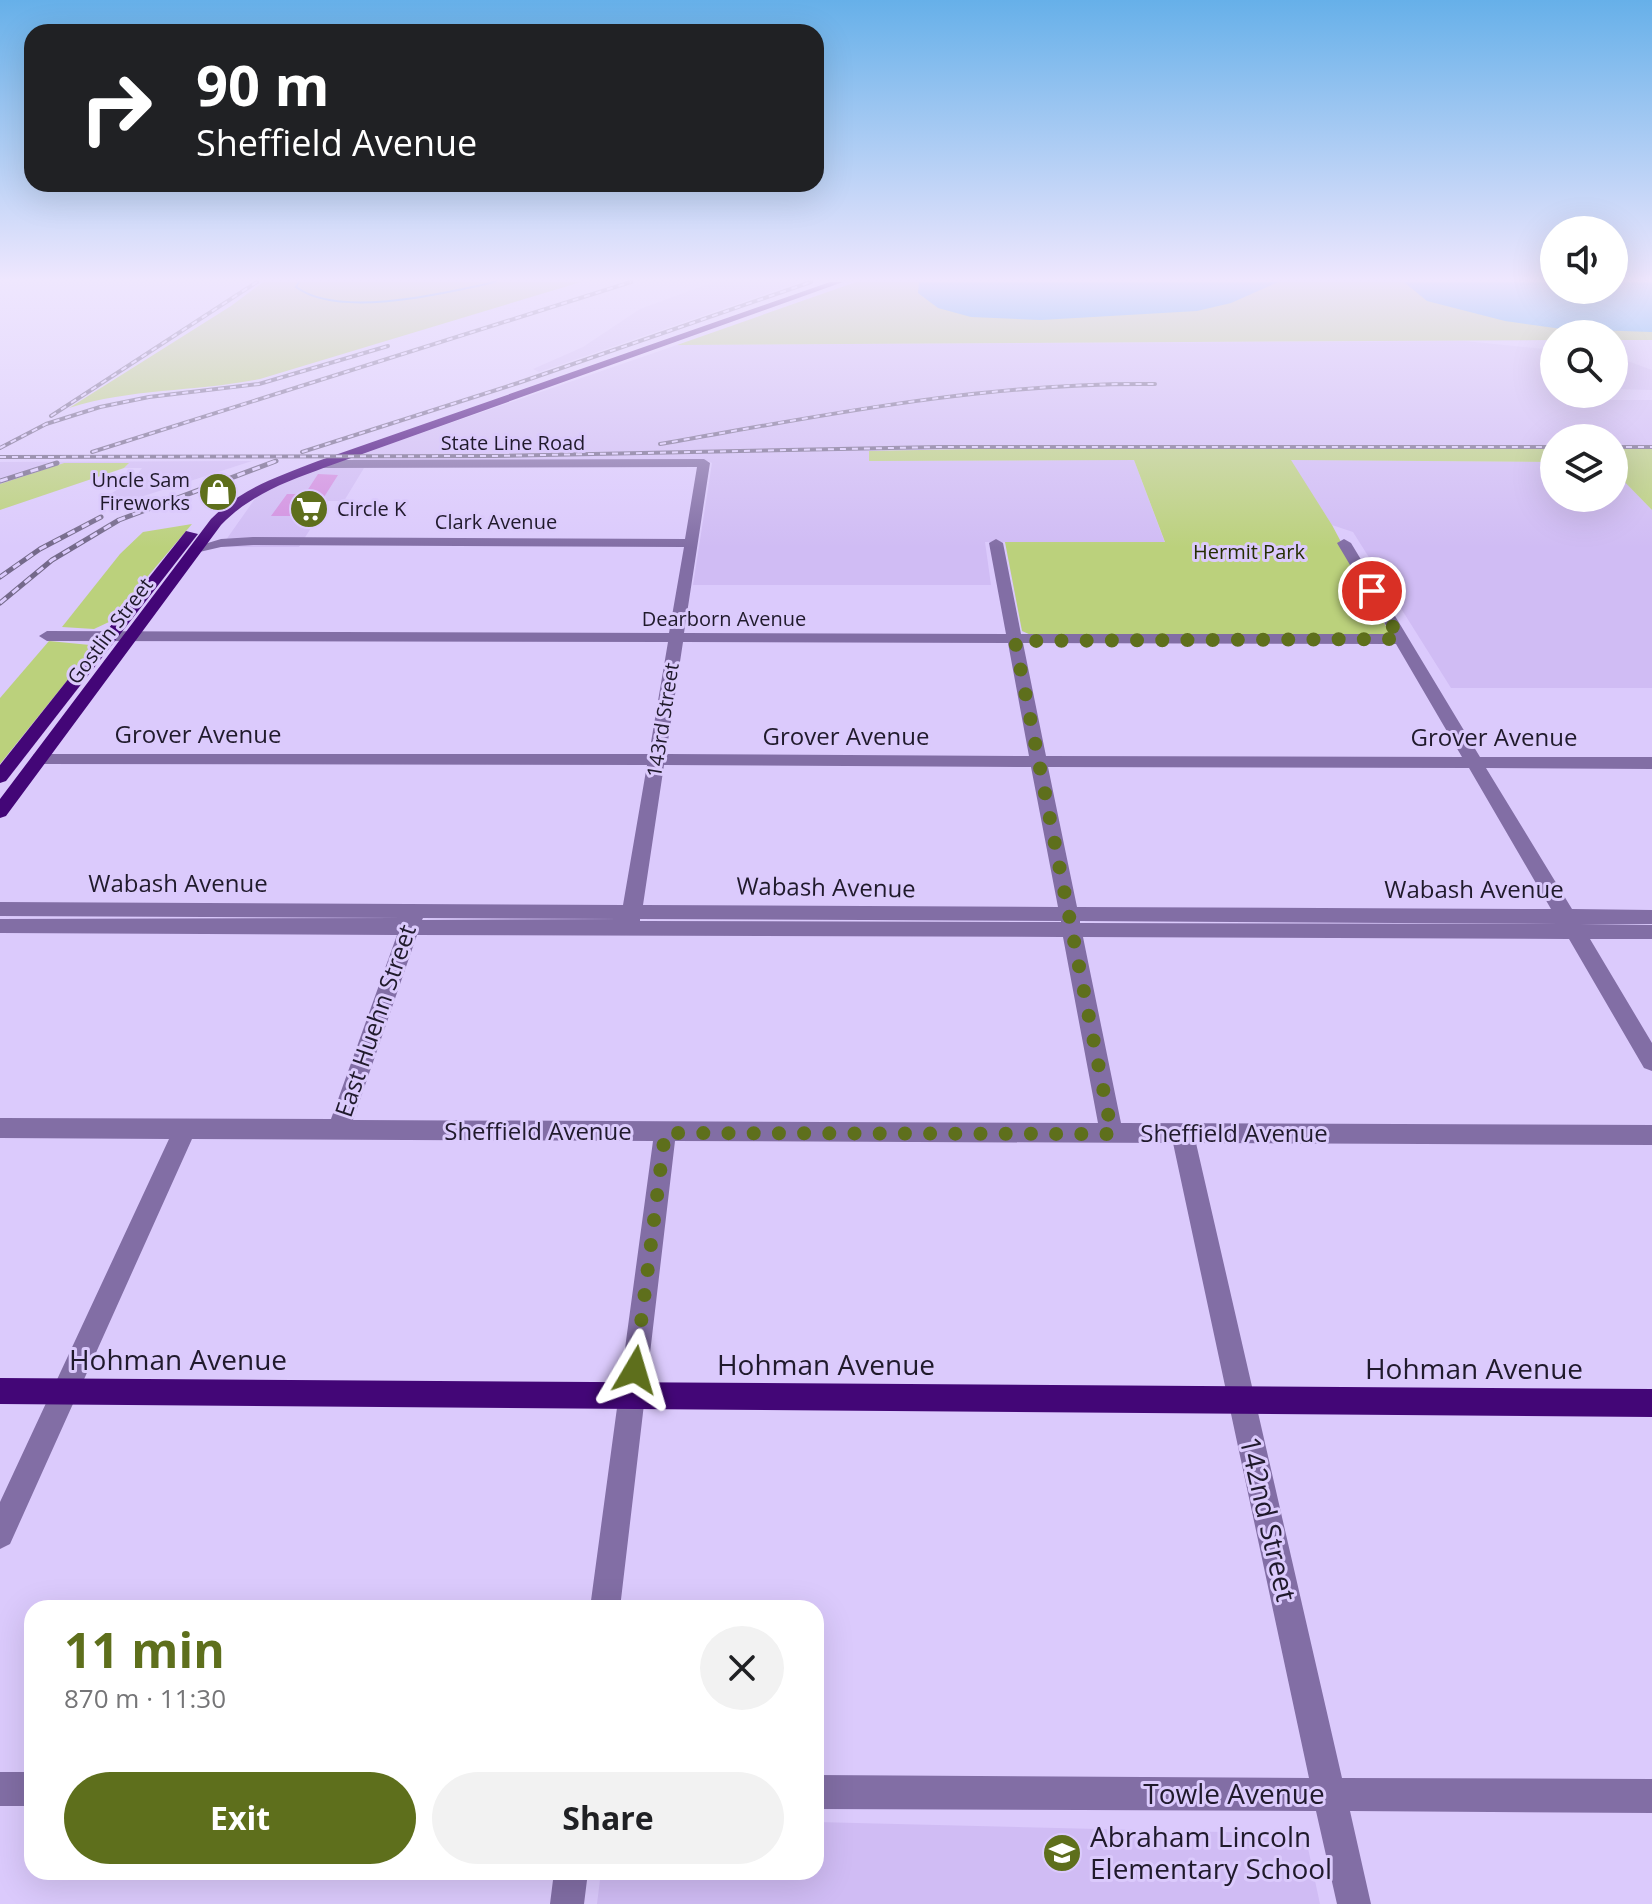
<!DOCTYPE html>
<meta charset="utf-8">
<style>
:root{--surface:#fff;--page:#f2f2f2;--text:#202124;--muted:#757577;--accent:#5e6f1c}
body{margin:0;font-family:"Open Sans",sans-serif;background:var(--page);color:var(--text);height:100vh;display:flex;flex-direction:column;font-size:30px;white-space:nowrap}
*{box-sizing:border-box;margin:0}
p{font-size:26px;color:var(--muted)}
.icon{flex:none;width:44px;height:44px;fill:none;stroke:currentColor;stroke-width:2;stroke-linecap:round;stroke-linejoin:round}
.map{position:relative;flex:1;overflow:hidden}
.details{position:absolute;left:24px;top:1600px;width:800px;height:280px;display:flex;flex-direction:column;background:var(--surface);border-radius:24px;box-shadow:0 8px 32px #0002}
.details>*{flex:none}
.hud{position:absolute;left:24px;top:24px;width:800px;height:168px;border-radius:24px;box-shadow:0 8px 32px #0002;background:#202124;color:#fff;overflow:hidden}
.fabs{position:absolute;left:1540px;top:216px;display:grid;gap:16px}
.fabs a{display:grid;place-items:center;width:88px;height:88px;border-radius:50%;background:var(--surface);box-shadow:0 8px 32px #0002;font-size:40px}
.pin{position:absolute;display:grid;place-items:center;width:68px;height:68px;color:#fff;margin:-34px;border:4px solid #fff;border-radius:50%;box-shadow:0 2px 8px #0007}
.me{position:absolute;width:88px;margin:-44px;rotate:7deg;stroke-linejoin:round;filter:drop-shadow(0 0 6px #0008)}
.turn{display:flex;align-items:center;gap:28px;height:168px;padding:0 40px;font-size:36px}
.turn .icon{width:104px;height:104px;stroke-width:2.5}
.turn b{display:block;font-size:56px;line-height:68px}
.round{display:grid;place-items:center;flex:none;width:84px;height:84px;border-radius:42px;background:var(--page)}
.summary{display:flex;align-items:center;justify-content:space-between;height:136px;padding:0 40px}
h1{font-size:48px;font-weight:700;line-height:60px;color:var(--accent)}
.button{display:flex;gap:16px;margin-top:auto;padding:16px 40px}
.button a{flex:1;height:92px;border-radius:48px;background:var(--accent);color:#fff;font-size:32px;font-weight:700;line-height:92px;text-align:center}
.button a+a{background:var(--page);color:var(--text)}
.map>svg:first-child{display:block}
.built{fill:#d0bcf4}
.green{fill:#bbd17c}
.water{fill:#43a9ea}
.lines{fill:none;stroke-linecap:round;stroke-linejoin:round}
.stream{stroke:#43a9ea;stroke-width:2}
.building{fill:#d28fdf}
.minor{fill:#826ea5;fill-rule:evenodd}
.major{fill:#430677;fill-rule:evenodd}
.rail-far1-casing{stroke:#74698a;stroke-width:4}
.rail-casing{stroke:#74698a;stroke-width:5}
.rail-far1{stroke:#dbcafc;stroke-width:2;stroke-dasharray:6;stroke-linecap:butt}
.rail{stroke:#dbcafc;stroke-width:3;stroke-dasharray:8;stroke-linecap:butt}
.route{stroke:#5e6f1c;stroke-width:14;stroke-dasharray:0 25.2}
.labels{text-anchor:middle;stroke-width:6;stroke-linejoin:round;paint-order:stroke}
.far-street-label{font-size:20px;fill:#201a2c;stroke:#dbcafc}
.far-poi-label{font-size:20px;fill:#201a2c;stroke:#dbcafc;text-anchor:end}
.far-park-label{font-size:20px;fill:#252e02;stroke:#dbcafc}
.street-label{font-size:24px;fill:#201a2c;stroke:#dbcafc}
.near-street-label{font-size:28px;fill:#201a2c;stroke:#dbcafc}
.near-poi-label{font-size:28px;fill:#201a2c;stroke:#dbcafc;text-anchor:start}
</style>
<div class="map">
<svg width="1652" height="1904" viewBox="0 0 1652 1904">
<rect width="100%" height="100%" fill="#dbcafc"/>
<!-- built -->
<g class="built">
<polygon points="714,282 800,282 539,372 533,369 583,347 640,309"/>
<polygon points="1465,341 1554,350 1554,394 1581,394 1589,400 1652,400 1652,449 1614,449 1614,438 1554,438 1554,449 869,461 1134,460 1165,543 985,542 991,585 693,585 712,463 708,461 352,461 355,457 387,445 677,345"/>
<polygon points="1614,356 1652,370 1652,390 1614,389"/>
<polygon points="1290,460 1554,462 1554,498 1614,498 1614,471 1652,510 1652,688 1451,688 1353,532 1332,525"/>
<polygon points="252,461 122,503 108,503 112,493 135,478 142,468 124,468 128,464 64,463 0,484 0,462"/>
<polygon points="319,467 364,468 344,501 328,501 299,547 221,547 259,493"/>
<polygon points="816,1822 1305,1834 1320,1904 597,1904 601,1872 816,1872"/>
</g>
<!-- green -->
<g class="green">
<path d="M263,282H581L260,379C196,392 132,388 69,408L231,306Z"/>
<polygon points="856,282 1554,282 1554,290 1614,290 1614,282 1652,282 1652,340 1614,340 1614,334 1554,334 1554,340 677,345"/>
<polygon points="971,449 1554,449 1554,462 1291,460 1332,525 1389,632 1388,636 1031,635 1022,631 1005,542 1165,542 1134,460 869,461 869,451"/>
<polygon points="1614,449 1652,449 1652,510 1614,471"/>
<polygon points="64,463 129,463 124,468 0,510 0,484"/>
<polygon points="192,524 109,622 94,629 62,627 120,554 143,532"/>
<polygon points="49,641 90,645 90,652 0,764 0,698"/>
</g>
<!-- water -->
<g class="water">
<polygon points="919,282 1278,282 1231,303 1197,311 1041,320 971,317 938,308 918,293"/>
<polygon points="1404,282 1554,282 1554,290 1614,290 1614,282 1652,282 1652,332 1562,329 1505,321 1427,301"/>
</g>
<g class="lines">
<!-- stream -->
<path class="stream" d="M299,282L296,287C339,319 445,293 495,282"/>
</g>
<!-- building -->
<polygon class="building" points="318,474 338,475 312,516 271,516 287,494 305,494"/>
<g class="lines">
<!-- minor -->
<g class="minor">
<path d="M704,459L710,463L684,633L1006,634L989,543L996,539L1003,543L1021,634H1391L1337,543L1344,539L1351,543L1480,757H1652V769L1486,768L1572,909L1652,910V924H1580L1652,925V939H1590L1652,1043V1071L1644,1068L1569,939L1083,937L1121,1123L1652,1125V1145L1196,1143L1342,1778L1652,1779V1813L1350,1811L1371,1904H1337L1316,1811L816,1809V1775L1309,1778L1173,1143L675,1141L620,1608H590L653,1141L192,1139L10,1544L0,1549V1502L169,1139L0,1138V1118L331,1119L397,935L0,933V919L404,918L0,916V902L623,905L647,765L40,764L34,762L32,758L34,754H649L668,642L47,641L39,636L47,631L669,633L684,547L253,545L221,547L195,553L188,549L221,539L253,537L685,539L697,467L322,468L316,464L322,460ZM683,642L1008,643L1029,756L666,754ZM1023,643L1396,644L1462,757L1046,756ZM664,765L1031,767L1058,907L643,905ZM1048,767L1469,768L1551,909L1077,907ZM423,918L621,919L422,920ZM640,919L1061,921V922L640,921ZM1080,921L1560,924L1080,923ZM417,935L1063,937L1098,1123L353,1120Z"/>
<rect x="0" y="1772" width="32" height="34"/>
<polygon points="554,1872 588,1872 584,1904 550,1904"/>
</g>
<!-- major -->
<g class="major">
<path d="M830,282H843L326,467C286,482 251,494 221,525L6,816L0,818V799L211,519C242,488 277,477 318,461Z"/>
<polygon points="186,531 198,534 6,781 0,783 0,765"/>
<polygon points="0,1378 1652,1389 1652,1417 0,1404"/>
</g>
<defs>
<g id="rail-far1">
<polyline points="51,416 257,282"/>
<path d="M660,444C825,415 987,382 1155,384"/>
<polyline points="1614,447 1652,447"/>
<polyline points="0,448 46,424 100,407 149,397 259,384 388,346"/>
<polyline points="92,452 631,282"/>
<polyline points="302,452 518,383 811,282"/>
<polyline points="0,457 494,456 940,447 1554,447"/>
<polyline points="271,463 276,461"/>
</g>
<g id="rail">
<polyline points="0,481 57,463"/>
<polyline points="0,577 40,549 101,517"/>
<polyline points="0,603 52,560 119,520 276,461"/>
</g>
</defs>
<!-- rail-far1 casing -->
<use href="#rail-far1" class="rail-far1-casing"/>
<!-- rail casing -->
<use href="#rail" class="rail-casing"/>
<!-- rail-far1 -->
<use href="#rail-far1" class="rail-far1"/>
<!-- rail -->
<use href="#rail" class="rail"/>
</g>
<!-- sky -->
<linearGradient id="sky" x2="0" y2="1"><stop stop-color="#66b0e9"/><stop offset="0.51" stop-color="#efe7fe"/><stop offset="1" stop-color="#efe7fe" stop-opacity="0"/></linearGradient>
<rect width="1652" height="548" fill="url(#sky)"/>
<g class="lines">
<!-- route -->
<polyline class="route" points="635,1370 665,1133 1112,1134 1015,641 1400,639 1372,591"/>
</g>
<!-- icons -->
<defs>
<symbol id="shop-disc" viewBox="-11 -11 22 22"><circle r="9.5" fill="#5e6f1c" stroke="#dbcafc"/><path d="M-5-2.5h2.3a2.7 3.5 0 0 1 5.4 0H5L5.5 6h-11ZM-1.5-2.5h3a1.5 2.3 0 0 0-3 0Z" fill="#fff"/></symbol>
<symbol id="supermarket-disc" viewBox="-11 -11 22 22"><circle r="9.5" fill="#5e6f1c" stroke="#dbcafc"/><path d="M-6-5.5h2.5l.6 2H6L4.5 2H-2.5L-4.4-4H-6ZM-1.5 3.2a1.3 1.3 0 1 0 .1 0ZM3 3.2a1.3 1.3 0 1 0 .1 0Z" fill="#fff"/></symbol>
<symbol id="school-disc" viewBox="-11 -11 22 22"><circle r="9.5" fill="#5e6f1c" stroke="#dbcafc"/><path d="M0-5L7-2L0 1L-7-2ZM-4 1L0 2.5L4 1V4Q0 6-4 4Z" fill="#fff"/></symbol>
</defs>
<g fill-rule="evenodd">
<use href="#shop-disc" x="196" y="470" width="44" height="44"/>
<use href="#supermarket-disc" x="287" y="487" width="44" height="44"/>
<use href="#school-disc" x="1040" y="1831" width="44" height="44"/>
</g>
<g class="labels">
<!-- far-street labels -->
<g class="far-street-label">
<text x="513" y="450">State Line Road</text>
<text x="496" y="529">Clark Avenue</text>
<text x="724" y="626">Dearborn Avenue</text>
<text transform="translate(110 631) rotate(-53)" y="7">Gostlin Street</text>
<text transform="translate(663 720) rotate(-81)" y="7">143rd Street</text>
</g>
<!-- far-poi labels -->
<g class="far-poi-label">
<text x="190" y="487">Uncle Sam<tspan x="190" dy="23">Fireworks</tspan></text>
<text x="337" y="516" text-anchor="start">Circle K</text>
</g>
<!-- far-park labels -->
<g class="far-park-label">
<text x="1249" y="559">Hermit Park</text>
</g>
<!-- street labels -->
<g class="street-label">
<text x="198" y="743">Grover Avenue</text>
<text x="846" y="745">Grover Avenue</text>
<text x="1494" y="746">Grover Avenue</text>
<text x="178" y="892">Wabash Avenue</text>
<text transform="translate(826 888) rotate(1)" y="8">Wabash Avenue</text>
<text x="1474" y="898">Wabash Avenue</text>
<text transform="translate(376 1021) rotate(-71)" y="8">East Huehn Street</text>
<text x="538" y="1140">Sheffield Avenue</text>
<text x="1234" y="1142">Sheffield Avenue</text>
</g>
<!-- near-street labels -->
<g class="near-street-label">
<text x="178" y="1370">Hohman Avenue</text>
<text x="826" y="1375">Hohman Avenue</text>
<text x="1474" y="1379">Hohman Avenue</text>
<text transform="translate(1268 1519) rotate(77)" y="10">142nd Street</text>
<text x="1234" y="1804">Towle Avenue</text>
</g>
<!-- near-poi labels -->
<g class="near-poi-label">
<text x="1090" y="1847">Abraham Lincoln<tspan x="1090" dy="32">Elementary School</tspan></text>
</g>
</g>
</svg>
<div class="fabs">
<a><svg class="icon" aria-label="sound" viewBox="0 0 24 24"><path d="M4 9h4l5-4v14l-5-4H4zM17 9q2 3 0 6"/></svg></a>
<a><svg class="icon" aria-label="search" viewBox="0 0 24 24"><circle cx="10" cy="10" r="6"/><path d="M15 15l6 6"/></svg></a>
<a><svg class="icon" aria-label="layers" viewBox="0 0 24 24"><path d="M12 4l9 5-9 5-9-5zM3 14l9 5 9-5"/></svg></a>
</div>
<div class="pin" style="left:1372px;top:591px;background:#d93025"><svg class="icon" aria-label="arrive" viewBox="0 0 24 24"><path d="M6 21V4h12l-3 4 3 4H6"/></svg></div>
<svg class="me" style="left:635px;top:1370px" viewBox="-20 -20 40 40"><path d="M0-17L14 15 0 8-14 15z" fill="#5e6f1c" stroke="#fff" stroke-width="4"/></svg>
<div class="hud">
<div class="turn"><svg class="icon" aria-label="right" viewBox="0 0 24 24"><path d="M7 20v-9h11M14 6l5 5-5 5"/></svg><div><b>90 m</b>Sheffield Avenue</div></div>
</div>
<section class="details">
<div class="summary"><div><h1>11 min</h1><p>870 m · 11:30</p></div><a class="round"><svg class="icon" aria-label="close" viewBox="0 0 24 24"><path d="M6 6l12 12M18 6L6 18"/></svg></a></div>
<div class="button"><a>Exit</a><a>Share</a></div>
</section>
</div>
